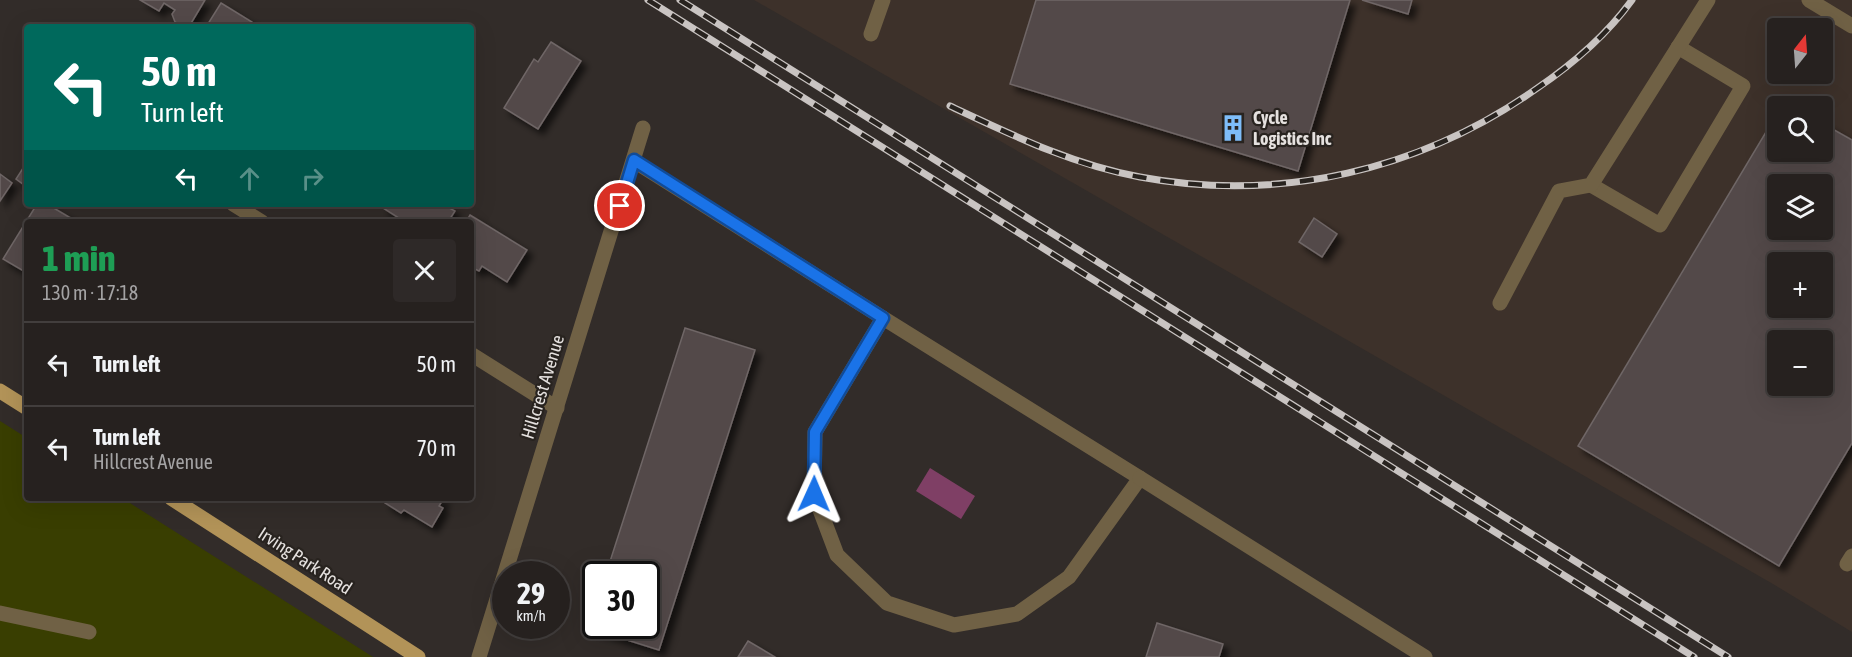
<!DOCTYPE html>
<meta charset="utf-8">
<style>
:root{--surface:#26211f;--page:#2e2928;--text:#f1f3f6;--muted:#a4a3a4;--line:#423e3d}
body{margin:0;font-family:"Asap Condensed",sans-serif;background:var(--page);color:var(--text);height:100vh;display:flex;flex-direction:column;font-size:22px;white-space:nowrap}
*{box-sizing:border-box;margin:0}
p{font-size:20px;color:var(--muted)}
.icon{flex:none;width:33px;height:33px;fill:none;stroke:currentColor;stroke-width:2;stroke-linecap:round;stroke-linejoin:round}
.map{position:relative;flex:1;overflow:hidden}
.side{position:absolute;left:24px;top:219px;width:450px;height:282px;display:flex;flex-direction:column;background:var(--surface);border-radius:6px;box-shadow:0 6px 24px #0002,0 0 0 2px var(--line)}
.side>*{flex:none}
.guide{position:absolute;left:24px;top:24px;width:450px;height:183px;border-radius:6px;box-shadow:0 6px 24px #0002,0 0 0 2px var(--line);background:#00695c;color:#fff;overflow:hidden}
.needle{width:39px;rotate:17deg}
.fabs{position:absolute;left:1767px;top:18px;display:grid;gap:12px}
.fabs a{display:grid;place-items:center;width:66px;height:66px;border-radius:6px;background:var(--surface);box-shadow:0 6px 24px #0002,0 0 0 2px var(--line);font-size:30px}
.speed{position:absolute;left:492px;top:561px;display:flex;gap:12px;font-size:30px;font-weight:700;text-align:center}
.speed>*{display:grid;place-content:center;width:78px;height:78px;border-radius:50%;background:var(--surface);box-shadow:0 6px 24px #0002,0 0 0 2px var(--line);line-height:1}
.speed small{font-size:15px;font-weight:400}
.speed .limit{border:3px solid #111;border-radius:9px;background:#fff;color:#111}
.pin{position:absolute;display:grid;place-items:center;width:51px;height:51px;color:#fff;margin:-26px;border:3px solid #fff;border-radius:50%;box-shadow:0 2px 6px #0007}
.me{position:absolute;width:66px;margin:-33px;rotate:1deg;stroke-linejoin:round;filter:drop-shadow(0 0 4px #0008)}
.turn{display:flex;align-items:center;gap:21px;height:126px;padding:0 18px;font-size:27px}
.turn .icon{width:78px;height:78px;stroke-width:2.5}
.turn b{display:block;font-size:42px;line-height:51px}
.lanes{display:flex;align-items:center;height:57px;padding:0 18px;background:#0003;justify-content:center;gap:30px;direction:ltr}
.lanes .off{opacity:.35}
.round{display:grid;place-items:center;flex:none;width:63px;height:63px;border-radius:6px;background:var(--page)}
.headline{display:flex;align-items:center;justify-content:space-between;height:102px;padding:0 18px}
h1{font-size:36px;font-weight:800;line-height:45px;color:#1e9e55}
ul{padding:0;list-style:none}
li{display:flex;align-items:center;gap:18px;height:84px;padding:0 18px;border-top:2px solid var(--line)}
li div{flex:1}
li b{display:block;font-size:22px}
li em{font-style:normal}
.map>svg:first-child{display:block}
.built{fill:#3d312a;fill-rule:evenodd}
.green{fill:#393e01}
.water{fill:#7f3f65}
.building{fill:#524a4a;stroke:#6f6666;stroke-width:1.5;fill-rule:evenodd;filter:url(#shadow)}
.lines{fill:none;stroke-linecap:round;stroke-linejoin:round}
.minor{stroke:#706145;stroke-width:15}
.major{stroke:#b29358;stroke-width:15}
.rail-casing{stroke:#c9c4c2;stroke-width:7}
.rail{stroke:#28231f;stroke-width:4.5;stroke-dasharray:14;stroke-linecap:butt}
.route-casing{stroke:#114b97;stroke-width:15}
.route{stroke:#1a73e8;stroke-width:10}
.labels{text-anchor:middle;stroke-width:4.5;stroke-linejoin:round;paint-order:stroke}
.poi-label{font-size:18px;font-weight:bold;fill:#e5e1df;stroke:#28231f;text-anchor:start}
.street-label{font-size:18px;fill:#e5e1df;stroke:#28231f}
</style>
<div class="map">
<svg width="1852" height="657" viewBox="0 0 1852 657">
<defs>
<filter id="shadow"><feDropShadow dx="5.5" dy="5.5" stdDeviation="3" flood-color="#0009"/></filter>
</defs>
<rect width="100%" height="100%" fill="#322c29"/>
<!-- built -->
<path class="built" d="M754,0H1852V632L1773,584ZM1778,28H1822V74H1778ZM1778,106H1822V152H1778ZM1778,184H1822V230H1778ZM1778,262H1822V308H1778ZM1778,340H1822V386H1778Z"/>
<!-- green -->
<polygon class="green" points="0,421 27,438 27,498 122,498 373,657 0,657"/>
<!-- water -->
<polygon class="water" points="930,468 975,496 961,519 916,491"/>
<!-- building -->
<g class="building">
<polygon points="140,0 205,0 190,25 182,26 175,22 172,14 175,10 164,3 159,11"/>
<polygon points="1036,0 1350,0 1298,171 1010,84"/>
<polygon points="1362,0 1412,0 1408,14"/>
<polygon points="221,3 252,22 250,27 206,27"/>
<polygon points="551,42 581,61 538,129 504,108 534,59 538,62"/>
<path d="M1778,112V152H1822V123L1852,140V443L1779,566L1578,446ZM1778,184H1822V230H1778ZM1778,262H1822V308H1778ZM1778,340H1822V386H1778Z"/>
<polygon points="27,162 27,187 16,179"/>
<polygon points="0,174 12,183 0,201"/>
<polygon points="37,204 47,204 74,220 72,222 27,222 27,273 3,259"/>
<polygon points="386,204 442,204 455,211 448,222 405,222 383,208"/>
<polygon points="470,215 527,250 507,282 482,266 479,271 471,267 471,222 466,222"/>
<polygon points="1314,218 1337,234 1322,257 1299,242"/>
<polygon points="685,328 755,350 659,650 589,628 596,608 596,626 646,626 646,574 606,574"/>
<polygon points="388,498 444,498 439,506 443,508 432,527 404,510 401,513 385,503"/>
<polygon points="1157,623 1223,644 1219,657 1146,657"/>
<polygon points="748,641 775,657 738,657"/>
</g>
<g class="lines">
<!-- minor -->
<g class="minor">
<polyline points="1809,0 1852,26"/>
<polyline points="871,34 883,0"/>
<polyline points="634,161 883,318"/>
<polyline points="1591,185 1660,225 1743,86 1678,47"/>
<polyline points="233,204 262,222"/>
<polyline points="1500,303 1559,191 1591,185 1708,0"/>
<polygon points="883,318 1140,478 1069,577 1017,614 954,625 887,603 837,555 814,494 815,432"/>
<polyline points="471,354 557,408"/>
<polyline points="1140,478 1425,657"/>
<polyline points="1847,564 1852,556"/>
<polyline points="0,613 89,632"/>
<polyline points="479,657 643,128"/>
</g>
<!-- major -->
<g class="major">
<polyline points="0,391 27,408"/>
<polyline points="171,498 418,657"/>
</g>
<defs>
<g id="rail">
<polyline points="648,0 1694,657"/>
<polyline points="680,0 1728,657"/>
<path d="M950,106C1012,135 1073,165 1140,177C1280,203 1421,170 1536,89C1573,64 1606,36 1632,0"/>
</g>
</defs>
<!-- rail casing -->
<use href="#rail" class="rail-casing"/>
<!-- rail -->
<use href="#rail" class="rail"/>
</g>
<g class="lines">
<defs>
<polyline id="route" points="620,206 634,160 883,318 815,432 814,494"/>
</defs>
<!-- route casing -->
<use href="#route" class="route-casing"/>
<!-- route -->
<use href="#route" class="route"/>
</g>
<!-- icons -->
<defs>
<symbol id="building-bare" viewBox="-9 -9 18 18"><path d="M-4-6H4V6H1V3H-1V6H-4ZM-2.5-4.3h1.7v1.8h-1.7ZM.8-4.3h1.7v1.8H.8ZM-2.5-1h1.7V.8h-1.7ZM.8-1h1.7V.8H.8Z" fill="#7ebdf9" stroke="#28231f" stroke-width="2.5" paint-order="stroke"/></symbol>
</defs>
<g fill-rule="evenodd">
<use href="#building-bare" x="1214" y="109" width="38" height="38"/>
</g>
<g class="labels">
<!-- poi labels -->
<g class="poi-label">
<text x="1253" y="124">Cycle<tspan x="1253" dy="21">Logistics Inc</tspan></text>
</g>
<!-- street labels -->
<g class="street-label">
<text transform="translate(543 387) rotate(-73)" y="6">Hillcrest Avenue</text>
<text transform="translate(305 561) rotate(33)" y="6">Irving Park Road</text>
</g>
</g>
</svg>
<div class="fabs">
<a><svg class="needle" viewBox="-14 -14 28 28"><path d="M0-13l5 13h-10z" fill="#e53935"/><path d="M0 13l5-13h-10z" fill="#a4a3a4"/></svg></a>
<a><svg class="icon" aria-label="search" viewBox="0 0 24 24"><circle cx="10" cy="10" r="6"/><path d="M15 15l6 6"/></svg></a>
<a><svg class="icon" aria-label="layers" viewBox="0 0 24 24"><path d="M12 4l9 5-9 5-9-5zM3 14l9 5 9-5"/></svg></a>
<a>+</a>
<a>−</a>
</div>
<div class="speed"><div>29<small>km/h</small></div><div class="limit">30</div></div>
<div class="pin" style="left:620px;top:206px;background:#d93025"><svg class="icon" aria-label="arrive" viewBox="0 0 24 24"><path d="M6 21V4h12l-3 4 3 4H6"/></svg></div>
<svg class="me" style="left:814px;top:494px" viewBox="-20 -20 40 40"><path d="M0-17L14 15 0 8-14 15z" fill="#1a73e8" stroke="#fff" stroke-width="4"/></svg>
<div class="guide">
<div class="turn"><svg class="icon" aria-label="left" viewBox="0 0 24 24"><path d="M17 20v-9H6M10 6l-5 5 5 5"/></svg><div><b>50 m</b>Turn left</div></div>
<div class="lanes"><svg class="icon" aria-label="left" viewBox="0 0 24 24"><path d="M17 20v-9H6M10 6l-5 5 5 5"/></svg><svg class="icon off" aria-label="ahead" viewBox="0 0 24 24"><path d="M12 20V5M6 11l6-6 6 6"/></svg><svg class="icon off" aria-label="right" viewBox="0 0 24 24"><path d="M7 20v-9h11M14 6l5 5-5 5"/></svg></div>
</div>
<section class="side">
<div class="headline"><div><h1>1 min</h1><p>130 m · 17:18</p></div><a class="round"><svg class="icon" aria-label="close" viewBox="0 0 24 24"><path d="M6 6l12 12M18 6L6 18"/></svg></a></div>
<ul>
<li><svg class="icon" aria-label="left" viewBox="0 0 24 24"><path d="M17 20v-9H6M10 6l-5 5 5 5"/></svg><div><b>Turn left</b></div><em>50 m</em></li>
<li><svg class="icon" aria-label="left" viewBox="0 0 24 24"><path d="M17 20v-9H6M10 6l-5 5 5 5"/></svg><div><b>Turn left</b><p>Hillcrest Avenue</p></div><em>70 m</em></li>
</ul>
</section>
</div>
